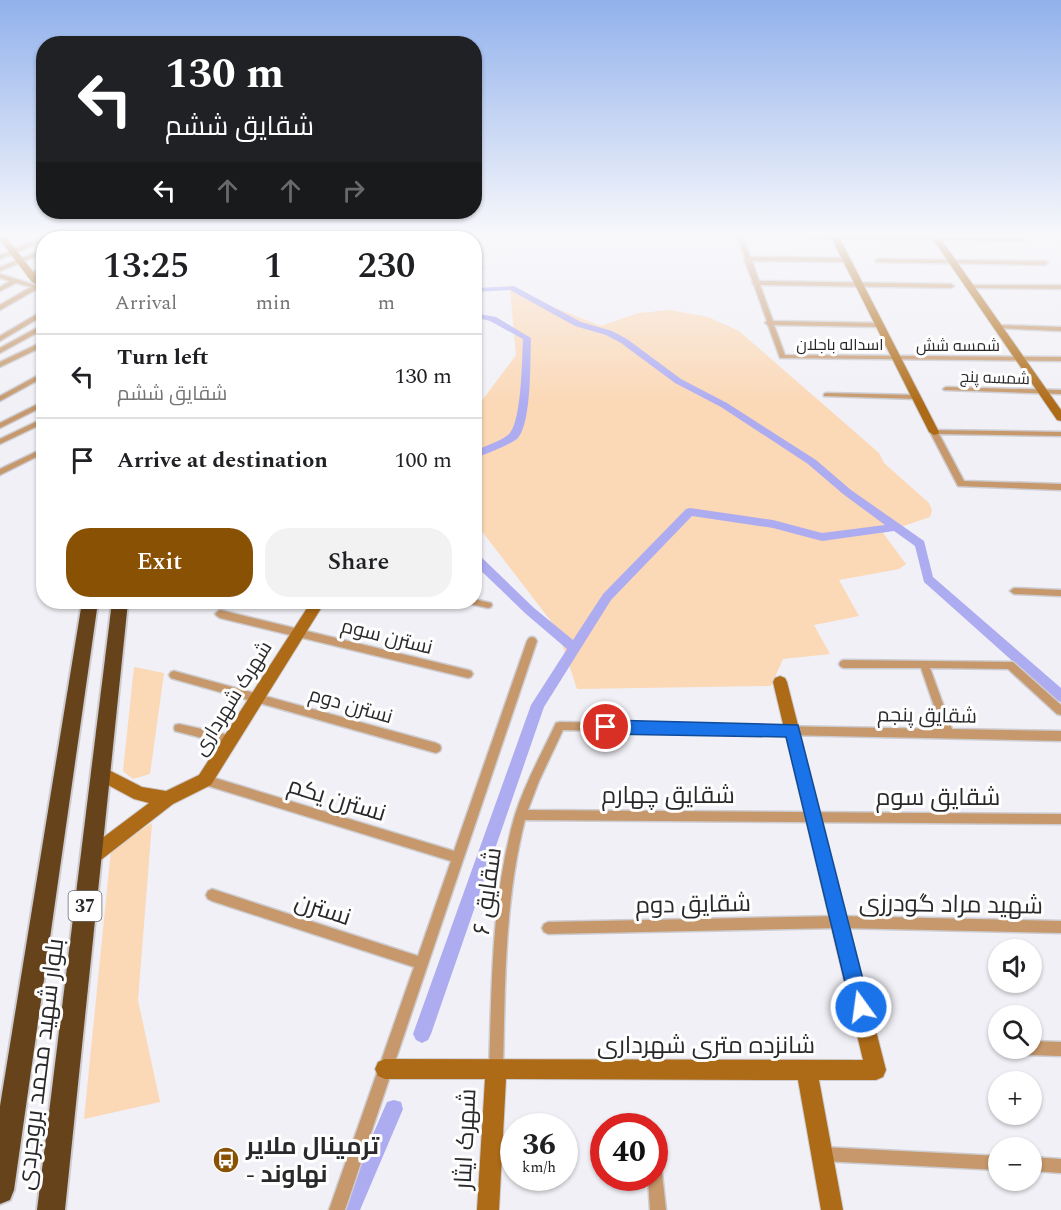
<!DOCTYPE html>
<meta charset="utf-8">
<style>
:root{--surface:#fff;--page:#f2f2f2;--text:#202124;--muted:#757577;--line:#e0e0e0;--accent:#895103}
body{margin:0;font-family:Spectral,Cairo,serif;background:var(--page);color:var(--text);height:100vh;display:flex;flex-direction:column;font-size:22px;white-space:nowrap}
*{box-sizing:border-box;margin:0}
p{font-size:20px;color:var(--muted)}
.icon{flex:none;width:33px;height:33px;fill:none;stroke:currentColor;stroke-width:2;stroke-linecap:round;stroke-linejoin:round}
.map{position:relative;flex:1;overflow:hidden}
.drawer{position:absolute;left:36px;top:231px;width:446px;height:378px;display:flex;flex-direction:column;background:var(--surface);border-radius:24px;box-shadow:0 2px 4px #0004}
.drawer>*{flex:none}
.top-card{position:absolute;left:36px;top:36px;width:446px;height:183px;border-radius:24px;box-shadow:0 2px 4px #0004;background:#202124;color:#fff;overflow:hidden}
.buttons{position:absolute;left:988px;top:939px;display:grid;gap:12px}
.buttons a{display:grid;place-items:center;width:54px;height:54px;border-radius:50%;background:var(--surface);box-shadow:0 2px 4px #0004;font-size:30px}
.speed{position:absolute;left:500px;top:1113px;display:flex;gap:12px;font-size:30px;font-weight:700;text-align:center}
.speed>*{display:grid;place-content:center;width:78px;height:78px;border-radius:50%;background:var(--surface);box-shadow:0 2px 4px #0004;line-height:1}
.speed small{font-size:15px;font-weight:400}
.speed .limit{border:9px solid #d22;background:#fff;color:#111}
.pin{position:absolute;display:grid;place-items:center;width:51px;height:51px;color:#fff;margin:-26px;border:3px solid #fff;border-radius:50%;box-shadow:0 2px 6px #0007}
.me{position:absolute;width:66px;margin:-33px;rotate:346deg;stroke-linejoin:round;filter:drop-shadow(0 0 4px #0008)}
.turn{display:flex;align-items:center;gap:21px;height:126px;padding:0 30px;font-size:27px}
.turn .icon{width:78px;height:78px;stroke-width:2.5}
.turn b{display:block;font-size:42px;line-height:51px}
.lanes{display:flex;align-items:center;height:57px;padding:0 30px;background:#0003;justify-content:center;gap:30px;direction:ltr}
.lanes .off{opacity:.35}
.eta{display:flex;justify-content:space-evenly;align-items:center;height:102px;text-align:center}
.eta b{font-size:36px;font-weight:600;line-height:42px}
.action{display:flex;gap:12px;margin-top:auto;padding:12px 30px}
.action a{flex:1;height:69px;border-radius:24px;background:var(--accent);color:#fff;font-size:24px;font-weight:600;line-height:69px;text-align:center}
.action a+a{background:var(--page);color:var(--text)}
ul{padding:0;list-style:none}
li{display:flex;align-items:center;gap:18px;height:84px;padding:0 30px;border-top:2px solid var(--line)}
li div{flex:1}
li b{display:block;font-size:22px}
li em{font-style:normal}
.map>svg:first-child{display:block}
.green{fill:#fbd8b6}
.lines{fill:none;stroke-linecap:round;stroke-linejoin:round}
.canal{fill:#aeacf1;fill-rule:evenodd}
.street-casing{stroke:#ccccd1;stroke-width:3}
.secondary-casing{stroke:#ccccd1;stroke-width:2}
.highway-casing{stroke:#ccccd1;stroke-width:4}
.street{fill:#c6986b;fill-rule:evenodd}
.secondary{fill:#ae6b17;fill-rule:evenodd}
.highway{fill:#67431c;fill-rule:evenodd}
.route{fill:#1a73e8;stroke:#114b97;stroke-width:1.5}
.labels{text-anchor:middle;stroke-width:6;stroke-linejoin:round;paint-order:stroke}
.far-street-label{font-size:16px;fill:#29292b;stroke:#fefefe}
.shield{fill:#fefefe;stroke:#69696a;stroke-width:1.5}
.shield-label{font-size:18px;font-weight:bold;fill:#29292b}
.street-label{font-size:20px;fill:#29292b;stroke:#fefefe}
.near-street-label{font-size:24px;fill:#29292b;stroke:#fefefe}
.near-poi-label{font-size:24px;font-weight:bold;fill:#29292b;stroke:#fefefe;text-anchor:start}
</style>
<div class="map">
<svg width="1061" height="1210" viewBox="0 0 1061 1210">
<rect width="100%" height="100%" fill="#f0f0f6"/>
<!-- green -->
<g class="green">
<polygon points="510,290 601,326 638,313 670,310 708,317 739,331 879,453 884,463 929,503 932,510 930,517 883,533 906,564 899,569 839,580 859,616 814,625 830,654 783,659 771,686 577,689 557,629 474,521 474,411 516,355"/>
<polygon points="134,667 164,673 150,774 133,779 123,771"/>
<polygon points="152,823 138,1000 160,1102 84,1119 111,850"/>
</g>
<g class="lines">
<!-- canal -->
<g class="canal">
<polygon points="423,235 430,235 433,238 425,238"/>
<polygon points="474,286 478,288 514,286 581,322 612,331 627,339 681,379 727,403 816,460 851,490 924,541 933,577 1061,688 1061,702 1056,700 924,582 915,546 894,531 822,541 773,528 692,516 611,600 544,707 431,1034 428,1040 422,1043 416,1040 413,1034 531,705 567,649 526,614 474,564 474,553 478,554 534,608 573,640 603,594 686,509 690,508 773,520 822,533 885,525 843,494 808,464 721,407 675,383 621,343 606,335 575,326 510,290 476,292 474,292"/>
<path d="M474,313L496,317L531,338C530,360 532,425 517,439C511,444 482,456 474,458V451C485,446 499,442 508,435C522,425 522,357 523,339L490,321L474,317Z"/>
<polygon points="394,1100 401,1102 403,1109 360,1210 340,1210 387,1102"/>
</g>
<defs>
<g id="street">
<polygon points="51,235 59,235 50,238 44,238 44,241 0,259 0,255 9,252 9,250"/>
<polygon points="79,235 87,235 78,238 71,238"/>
<polygon points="134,235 142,235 133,238 126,238"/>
<path d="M179,235H199L214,238C205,239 197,237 188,236C182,236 175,239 168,238Z"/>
<polygon points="294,235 300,235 296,238 291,238"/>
<path d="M341,235C353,234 367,234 378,238L344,237Z"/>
<polygon points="407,235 412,235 413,238 408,238"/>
<polygon points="706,235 814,235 1026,238 1027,239 1024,241 743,237 750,257 847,258 850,260 847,262 752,261 759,281 951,284 954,286 951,288 760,285 773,321 880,323 883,325 880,327 774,325 785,355 1061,357 1061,361 780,358 768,325 765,323 767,321 754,285 752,283 753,282 744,259 745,258 738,237 709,237"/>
<polygon points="44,249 44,253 0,271 0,267"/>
<polygon points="878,259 1045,261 1048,263 1045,265 876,262 876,260"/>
<polygon points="474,264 482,268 479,270 474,268"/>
<polygon points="44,267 44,271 30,276 27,274"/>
<polygon points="0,274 35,285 41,282 44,285 0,310 0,305 31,287 16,283 0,291 0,287 10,281 0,278"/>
<polygon points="970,285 1061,285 1061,289 968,288 968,286"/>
<polygon points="44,310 44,315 0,341 0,336"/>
<polygon points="44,324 44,329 0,353 0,348"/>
<polygon points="998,325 1061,327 1061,331 996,328 996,326"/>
<polygon points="44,341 44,346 0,367 0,362"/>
<polygon points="474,365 480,369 480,371 474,370"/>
<polygon points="44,372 44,377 0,401 0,396"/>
<polygon points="946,387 1061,390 1061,394 944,390 943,389"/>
<polygon points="826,393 916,395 919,397 916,399 824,396 824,394"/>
<polygon points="44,401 44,406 0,428 0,423"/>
<polygon points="44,418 44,423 0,444 0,439"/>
<polygon points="931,430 1061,432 1061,436 939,434 964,481 1061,484 1061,490 958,486 930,432"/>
<polygon points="44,448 44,453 0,475 0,469"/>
<polygon points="1014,588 1061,590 1061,596 1014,594 1010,591"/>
<polygon points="474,599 491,603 492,605 491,607 488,608 470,604 469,602 474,602"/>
<polygon points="220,610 468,670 471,671 473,674 471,677 468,678 220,618 217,616 215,614 217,612"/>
<polygon points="532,637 535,638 537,641 345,1210 329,1210 414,967 212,901 208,899 206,895 208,891 212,889 418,956 451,861 205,785 201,783 200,780 201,777 205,775 454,851 527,641 529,638"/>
<path d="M844,660L1013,662L1061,705V715L1057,714L1008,669L930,668L952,729L1061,731V741L563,730L539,781L528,810L1061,814V824L525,820C504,903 505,987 503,1071L501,1076L496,1078L491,1076L489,1071C492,985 491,898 515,815C525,783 542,753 556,723L560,722L942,729L921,668H844L841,667L839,664L841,661Z"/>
<polygon points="174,671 436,743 440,745 441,748 440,751 436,753 174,679 171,678 169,675 171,672"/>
<polygon points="179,724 229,735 233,737 234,740 233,743 229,745 179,732 175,731 174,728 175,725"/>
<polygon points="840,916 1061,921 1061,933 840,928 548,934 544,932 542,928 544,924 548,922"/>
<polygon points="1032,1041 1061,1042 1061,1056 1029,1055 1024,1053 1022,1048 1032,1048"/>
<polygon points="822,1147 999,1156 999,1170 822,1161 817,1159 815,1154 817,1149"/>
<polygon points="654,1157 659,1159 661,1164 666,1210 650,1210 648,1178 654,1178"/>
<polygon points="1032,1157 1061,1159 1061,1173 1032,1171"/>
</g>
<g id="secondary">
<polygon points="0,235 4,235 38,278 44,282 44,288 32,282 0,240"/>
<polygon points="830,235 838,235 939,432 938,434 934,435 929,432"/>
<polygon points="930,235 938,235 1061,410 1061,421 1057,420"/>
<polygon points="311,602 325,602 211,785 173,804 97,863 91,865 85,863 82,857 85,851 149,803 134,799 95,778 93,773 95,768 101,766 142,787 166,791 199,775"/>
<polygon points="780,676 785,678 787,682 886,1070 883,1077 876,1080 819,1080 843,1210 821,1210 798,1080 506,1079 499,1210 477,1210 485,1079 385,1079 378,1076 375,1069 378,1062 385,1059 863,1060 773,682 775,678"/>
</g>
<g id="highway">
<polygon points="161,235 171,235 170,238 160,238"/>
<polygon points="82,602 98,602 14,1190 10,1200 0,1204 0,1106"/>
<polygon points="112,602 128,602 65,1210 37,1210"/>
</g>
</defs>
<!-- street casing -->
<use href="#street" class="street-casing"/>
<!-- secondary casing -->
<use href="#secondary" class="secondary-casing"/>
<!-- highway casing -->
<use href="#highway" class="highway-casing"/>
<!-- street -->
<use href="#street" class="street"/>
<!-- secondary -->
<use href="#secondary" class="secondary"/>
<!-- highway -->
<use href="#highway" class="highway"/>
</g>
<!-- sky -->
<linearGradient id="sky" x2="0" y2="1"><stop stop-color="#91b1ec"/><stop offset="0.58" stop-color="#f8f8fb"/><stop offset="1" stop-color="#f8f8fb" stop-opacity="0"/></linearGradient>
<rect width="1061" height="404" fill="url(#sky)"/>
<!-- route -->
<polygon class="route" points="606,720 798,725 870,1007 868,1014 861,1017 854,1014 851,1007 786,737 606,734 601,732 599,727 601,722"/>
<!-- icons -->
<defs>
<symbol id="bus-disc" viewBox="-11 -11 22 22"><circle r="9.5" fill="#895103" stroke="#fefefe"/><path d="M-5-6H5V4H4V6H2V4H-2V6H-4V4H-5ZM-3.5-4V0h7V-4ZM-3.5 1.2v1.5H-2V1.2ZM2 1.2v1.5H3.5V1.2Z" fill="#fff"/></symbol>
</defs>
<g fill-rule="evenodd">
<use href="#bus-disc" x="211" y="1145" width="30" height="30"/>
</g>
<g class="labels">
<!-- far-street labels -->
<g class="far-street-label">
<text x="840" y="350">اسداله باجلان</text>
<text x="958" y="351">شمسه شش</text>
<text transform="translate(995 377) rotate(2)" y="6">شمسه پنج</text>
</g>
<!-- shield labels -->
<rect class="shield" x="68.5" y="891" width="33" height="30" rx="4.5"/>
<g class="shield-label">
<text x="85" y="912">37</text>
</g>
<!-- street labels -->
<g class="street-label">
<text transform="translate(387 636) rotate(14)" y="7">نسترن سوم</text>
<text transform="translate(232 698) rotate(-58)" y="7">شهرک شهرداری</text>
<text transform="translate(351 705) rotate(16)" y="7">نسترن دوم</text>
<text transform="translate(927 715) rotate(1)" y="7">شقایق پنجم</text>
</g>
<!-- near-street labels -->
<g class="near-street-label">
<text x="668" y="803">شقایق چهارم</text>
<text x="938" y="805">شقایق سوم</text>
<text transform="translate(337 799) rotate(17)" y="8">نسترن یکم</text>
<text transform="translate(487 891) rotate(-82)" y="8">شقایق ۶</text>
<text transform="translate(693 904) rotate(-1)" y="8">شقایق دوم</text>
<text transform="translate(951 904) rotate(1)" y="8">شهید مراد گودرزی</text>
<text transform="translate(323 909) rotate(18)" y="8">نسترن</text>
<text x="706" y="1053">شانزده متری شهرداری</text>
<text transform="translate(40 1064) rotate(-83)" y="8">بلوار شهید محمد بروجردی</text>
<text transform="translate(465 1139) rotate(-87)" y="8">شهرک ایثار</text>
</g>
<!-- near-poi labels -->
<g class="near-poi-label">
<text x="246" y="1154">ترمینال ملایر<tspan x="246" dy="28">- نهاوند</tspan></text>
</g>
</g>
</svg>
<div class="buttons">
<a><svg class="icon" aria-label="sound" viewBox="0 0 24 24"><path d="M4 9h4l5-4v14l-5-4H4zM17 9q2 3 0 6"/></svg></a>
<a><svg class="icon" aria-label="search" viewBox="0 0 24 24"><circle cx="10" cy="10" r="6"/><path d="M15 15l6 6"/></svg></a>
<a>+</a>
<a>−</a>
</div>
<div class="speed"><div>36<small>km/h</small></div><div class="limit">40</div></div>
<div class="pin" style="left:606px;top:727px;background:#d93025"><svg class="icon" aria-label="arrive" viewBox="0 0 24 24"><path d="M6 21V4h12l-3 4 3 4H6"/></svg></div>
<svg class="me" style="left:861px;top:1007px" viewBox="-20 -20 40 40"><circle r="17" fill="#1a73e8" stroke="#fff" stroke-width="3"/><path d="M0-11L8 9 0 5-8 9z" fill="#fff"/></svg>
<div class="top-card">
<div class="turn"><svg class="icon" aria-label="left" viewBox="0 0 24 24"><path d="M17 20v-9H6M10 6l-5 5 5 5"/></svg><div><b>130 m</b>شقایق ششم</div></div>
<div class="lanes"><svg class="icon" aria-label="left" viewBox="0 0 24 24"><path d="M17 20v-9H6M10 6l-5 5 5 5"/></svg><svg class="icon off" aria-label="ahead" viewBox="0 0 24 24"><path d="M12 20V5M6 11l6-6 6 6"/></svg><svg class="icon off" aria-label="ahead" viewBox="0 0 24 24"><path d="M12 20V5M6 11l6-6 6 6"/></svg><svg class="icon off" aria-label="right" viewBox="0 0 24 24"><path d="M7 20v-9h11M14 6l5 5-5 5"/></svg></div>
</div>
<section class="drawer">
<div class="eta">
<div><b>13:25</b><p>Arrival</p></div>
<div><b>1</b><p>min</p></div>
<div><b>230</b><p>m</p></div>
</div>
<ul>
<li><svg class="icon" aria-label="left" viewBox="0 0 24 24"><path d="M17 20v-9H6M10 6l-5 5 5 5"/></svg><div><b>Turn left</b><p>شقایق ششم</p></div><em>130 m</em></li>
<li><svg class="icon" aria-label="arrive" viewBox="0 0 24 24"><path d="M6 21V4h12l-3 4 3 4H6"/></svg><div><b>Arrive at destination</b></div><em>100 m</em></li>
</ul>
<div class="action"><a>Exit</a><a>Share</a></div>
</section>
</div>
